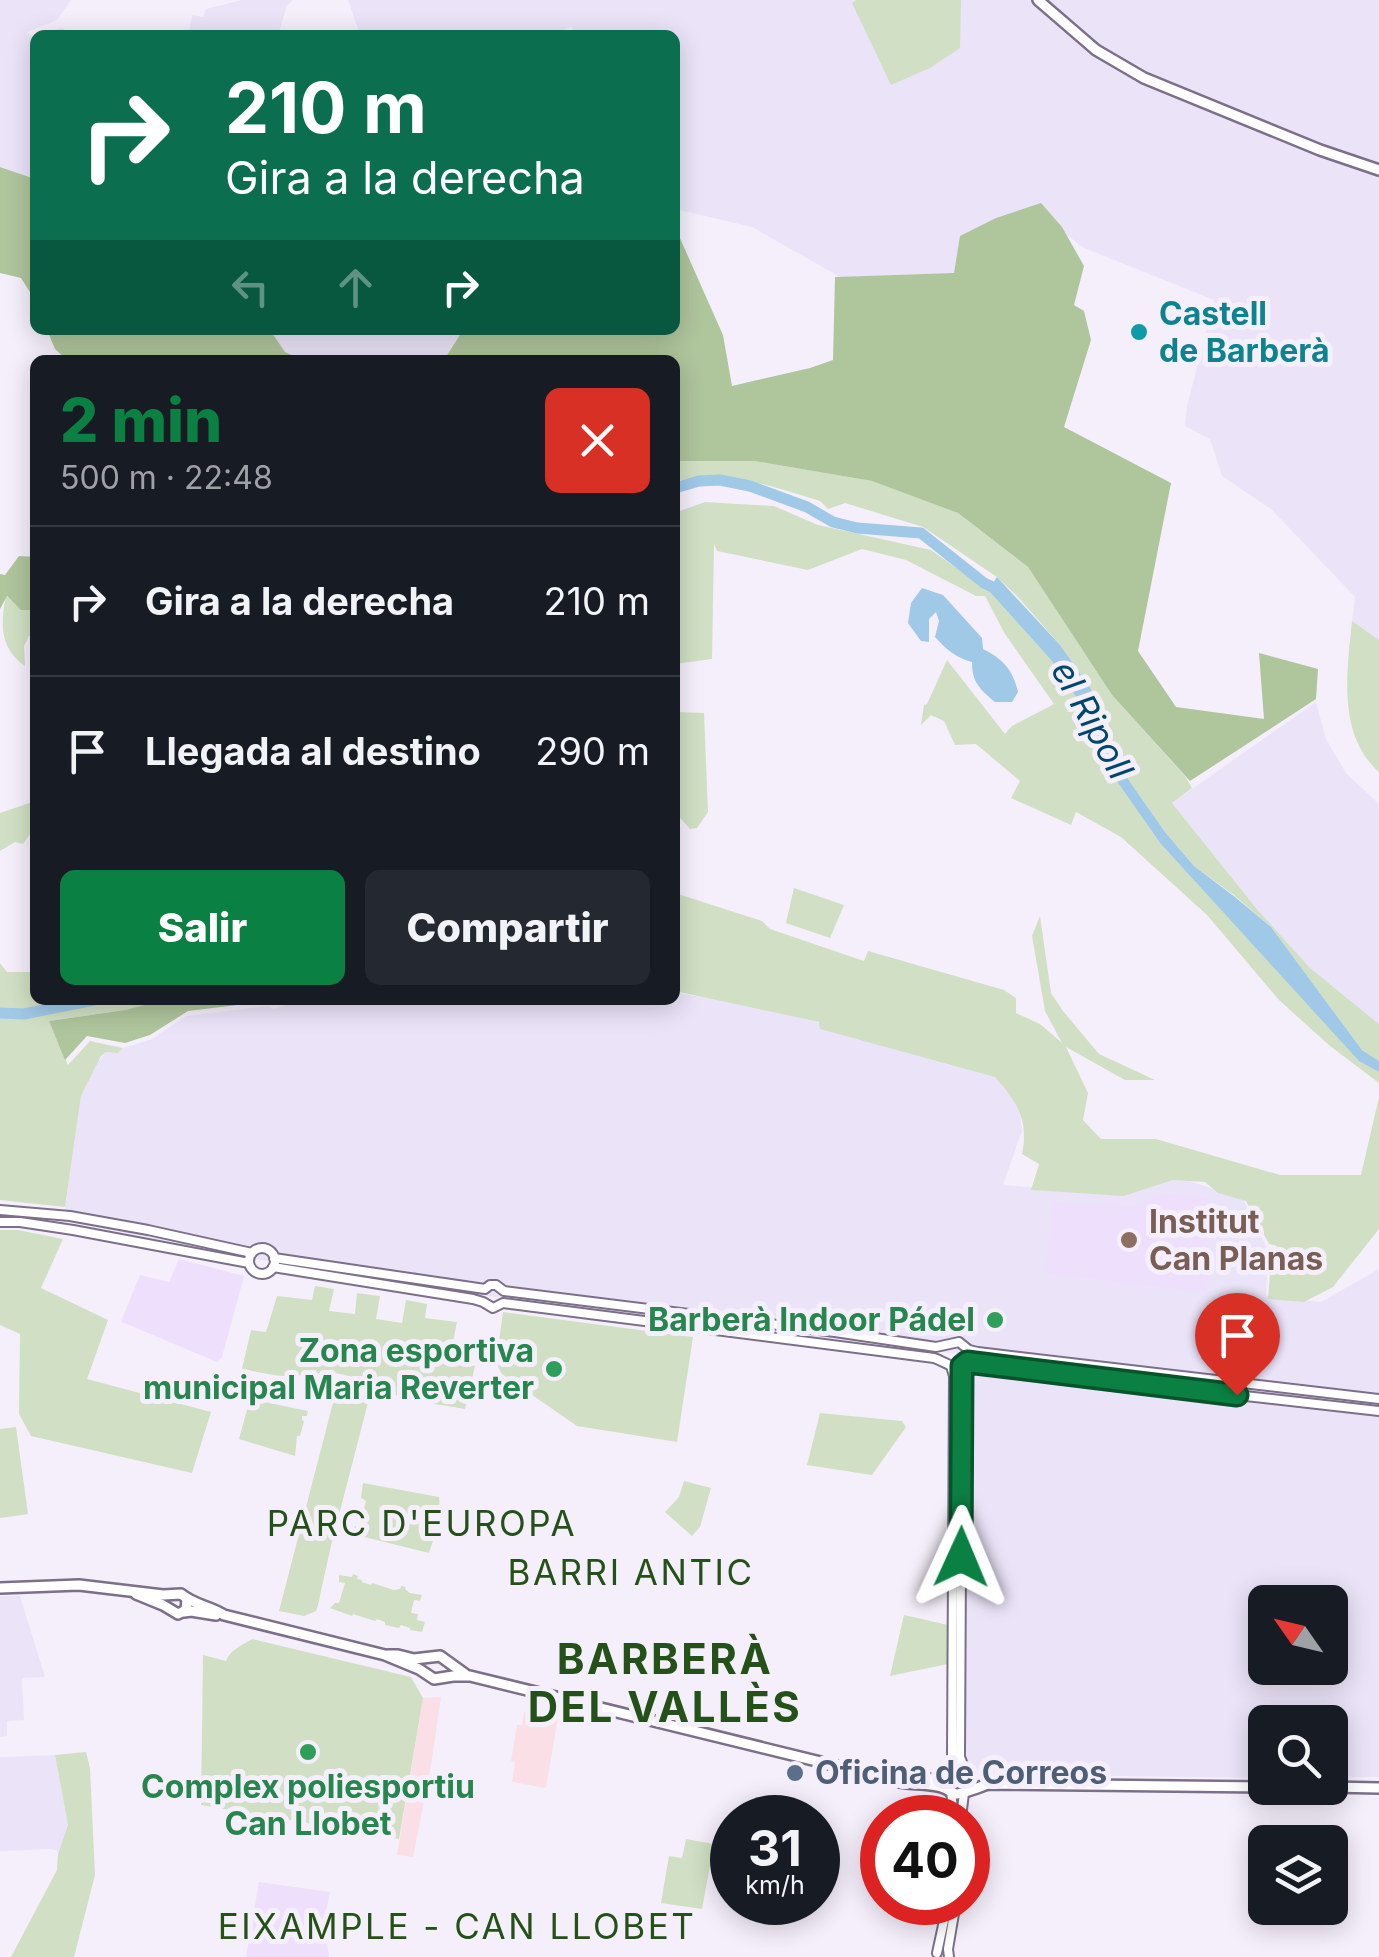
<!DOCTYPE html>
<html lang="es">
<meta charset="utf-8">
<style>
:root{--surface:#171b24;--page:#242831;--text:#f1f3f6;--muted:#9ea1a6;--line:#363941;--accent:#0b8043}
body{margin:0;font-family:Inter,sans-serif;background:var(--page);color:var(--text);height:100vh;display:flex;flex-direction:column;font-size:38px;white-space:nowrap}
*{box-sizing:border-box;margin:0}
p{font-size:32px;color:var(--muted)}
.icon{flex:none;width:55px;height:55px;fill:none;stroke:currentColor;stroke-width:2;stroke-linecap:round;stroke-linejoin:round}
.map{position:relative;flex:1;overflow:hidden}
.drawer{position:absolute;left:30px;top:355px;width:650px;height:650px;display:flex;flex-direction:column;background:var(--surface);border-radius:15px;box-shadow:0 5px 25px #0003}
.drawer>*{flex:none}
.guide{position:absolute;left:30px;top:30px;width:650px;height:305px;border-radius:15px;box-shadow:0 5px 25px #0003;background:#0b6e4f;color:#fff;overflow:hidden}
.needle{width:65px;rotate:304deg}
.buttons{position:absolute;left:1248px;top:1585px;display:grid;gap:20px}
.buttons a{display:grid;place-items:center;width:100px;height:100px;border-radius:15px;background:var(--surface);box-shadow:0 5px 25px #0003;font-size:50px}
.speed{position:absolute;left:710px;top:1795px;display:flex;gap:20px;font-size:50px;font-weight:700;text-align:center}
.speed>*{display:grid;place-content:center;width:130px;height:130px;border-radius:50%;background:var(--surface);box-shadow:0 5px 25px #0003;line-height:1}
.speed small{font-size:25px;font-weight:400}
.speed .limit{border:15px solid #d22;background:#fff;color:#111}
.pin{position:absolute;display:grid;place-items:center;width:85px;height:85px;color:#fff;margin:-102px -42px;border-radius:50% 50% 50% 0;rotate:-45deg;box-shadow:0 0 10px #0007}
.pin .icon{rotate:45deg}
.me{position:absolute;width:110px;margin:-55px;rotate:1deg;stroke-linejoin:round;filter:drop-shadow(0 0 8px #0008)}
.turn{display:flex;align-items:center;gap:35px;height:210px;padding:0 30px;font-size:45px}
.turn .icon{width:130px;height:130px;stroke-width:2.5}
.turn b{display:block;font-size:70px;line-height:85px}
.lanes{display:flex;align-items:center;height:95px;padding:0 30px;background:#0003;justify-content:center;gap:50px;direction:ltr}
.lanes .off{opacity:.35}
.round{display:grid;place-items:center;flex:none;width:105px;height:105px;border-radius:15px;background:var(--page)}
.headline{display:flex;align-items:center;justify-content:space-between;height:170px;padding:0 30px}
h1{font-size:60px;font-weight:800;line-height:75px;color:var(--accent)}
.button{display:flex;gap:20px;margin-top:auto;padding:20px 30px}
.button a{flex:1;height:115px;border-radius:15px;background:var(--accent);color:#fff;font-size:40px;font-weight:800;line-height:115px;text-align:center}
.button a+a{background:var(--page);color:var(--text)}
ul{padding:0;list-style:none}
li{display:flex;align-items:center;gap:30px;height:150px;padding:0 30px;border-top:2px solid var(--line)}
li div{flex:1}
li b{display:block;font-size:38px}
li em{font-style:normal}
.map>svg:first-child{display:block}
.commercial{fill:#fae0e6}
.industrial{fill:#ebe4f9;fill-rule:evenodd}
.built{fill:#eedffd}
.green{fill:#d1e0c4}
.forest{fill:#afc59c}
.water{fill:#a0c8e7}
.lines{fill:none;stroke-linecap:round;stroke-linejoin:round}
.river{stroke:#a0c8e7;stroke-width:11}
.tertiary-casing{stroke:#7c6f89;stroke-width:12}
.secondary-casing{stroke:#7c6f89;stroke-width:14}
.primary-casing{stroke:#7c6f89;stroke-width:14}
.tertiary{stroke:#fff;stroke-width:8}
.secondary{stroke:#fff;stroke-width:9}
.primary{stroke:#fff;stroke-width:9}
.route-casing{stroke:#07532c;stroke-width:25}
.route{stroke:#0b8043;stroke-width:18}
.culture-dot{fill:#0f9aa8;stroke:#f5effb;stroke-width:4}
.education-dot{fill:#8d6e63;stroke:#f5effb;stroke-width:4}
.leisure-dot{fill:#2e9e5b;stroke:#f5effb;stroke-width:4}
.service-dot{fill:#5c6f8a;stroke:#f5effb;stroke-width:4}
.labels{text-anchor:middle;stroke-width:10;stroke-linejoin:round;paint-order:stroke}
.culture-label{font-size:32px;font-weight:bold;fill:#0d838f;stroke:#f5effb;text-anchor:start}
.education-label{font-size:32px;font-weight:bold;fill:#785e54;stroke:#f5effb;text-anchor:start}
.leisure-label{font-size:32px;font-weight:bold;fill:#27864d;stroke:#f5effb;text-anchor:end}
.service-label{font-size:32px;font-weight:bold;fill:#4e5e75;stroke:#f5effb;text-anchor:start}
.water-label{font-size:35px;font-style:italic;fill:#00476f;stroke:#f5effb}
.neighbourhood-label{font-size:35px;letter-spacing:2.5px;fill:#245118;stroke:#f5effb}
.district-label{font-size:42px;font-weight:bold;letter-spacing:2.5px;fill:#245118;stroke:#f5effb}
</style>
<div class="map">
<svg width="1379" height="1957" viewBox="0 0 1379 1957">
<rect width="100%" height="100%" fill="#f5effb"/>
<!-- commercial -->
<g class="commercial">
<polygon points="441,1697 431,1766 413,1857 397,1855 423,1698"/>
<polygon points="524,1712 558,1718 546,1788 512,1782 515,1762 511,1761 517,1725 522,1725"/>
</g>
<!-- industrial -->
<g class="industrial">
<polygon points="0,0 71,0 57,20 27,32 31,36 62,28 73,35 35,35 35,179 0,167"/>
<polygon points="242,0 293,0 287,6 278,35 204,35 189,32 192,15 203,17 206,9"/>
<polygon points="348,0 1379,0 1379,640 1352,621 1355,597 1272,510 1222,476 1210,439 1185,426 1187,406 1214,300 1084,248 1032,209 961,236 954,273 840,277 752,227 675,209 675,35 576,35 571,26 554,35 360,35"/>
<polygon points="270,330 463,330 444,360 429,356 426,360 302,360 285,352"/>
<polygon points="1316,702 1326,739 1346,773 1379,804 1379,1024 1310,968 1256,908 1172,803"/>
<path d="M675,993L747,1003L993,1070L1013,1090L1020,1108L1022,1131L1003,1185L1121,1195L1175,1176L1243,1199L1268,1250L1266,1296L1321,1302L1379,1269V1777H1330V1722H1265V1778L986,1774L971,1768L964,1757L958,1354L494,1297L261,1260L71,1222L65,1207L81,1096L96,1065L106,1052L118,1053L123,1048L152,1039L186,1016L269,1006L273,1009L303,1000H675ZM1265,1602H1330V1668H1265Z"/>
<polygon points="0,1596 20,1596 45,1677 22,1678 24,1720 7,1721 7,1736 0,1737"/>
<polygon points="55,1755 68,1825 58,1854 56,1850 49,1849 0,1851 0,1757"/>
</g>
<!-- built -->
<g class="built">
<polygon points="1160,1193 1210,1199 1207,1293 1045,1273 1054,1202 1134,1207"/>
<polygon points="179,1259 244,1276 222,1357 217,1362 122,1322 122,1319 140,1275 169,1282"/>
<polygon points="259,1882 330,1892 324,1921 329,1957 246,1957"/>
</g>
<!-- green -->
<g class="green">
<polygon points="856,0 961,0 960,48 930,68 891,85 852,3"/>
<path d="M680,460L754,461L873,481L958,513L1028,567L1112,695L1185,776L1192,788L1172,803L1256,908L1310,968L1379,1024V1061L1362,1050L1271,927L1235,896L1194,866L1165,832L1128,779L1090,687L1060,645L1018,597L997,577L923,527L845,503L828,509L820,501C765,484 733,472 675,481V461Z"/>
<polygon points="705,502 774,506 818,525 931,550 988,590 1051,660 1089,716 1116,780 1160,843 1359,1060 1379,1072 1379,1083 1330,1046 1279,1000 1207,915 1121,837 1076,812 1071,825 1011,798 1020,781 976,744 955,745 944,721 931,715 921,725 924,705 927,704 947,660 1005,734 1012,726 1054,704 1005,634 985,596 976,596 906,560 862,549 808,570 717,551 714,544 712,659 675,664 675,517 680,511"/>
<path d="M6,596L21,609L35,610V636H29L24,646L25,666C0,649 0,623 6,596Z"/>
<path d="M1352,621L1379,640V772C1337,735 1347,671 1352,621Z"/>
<polygon points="675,712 704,713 708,812 697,828 690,829 675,812"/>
<polygon points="35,801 35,827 23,844 15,842 0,851 0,813"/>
<polygon points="794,888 844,905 830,938 786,923"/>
<path d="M675,893L762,921L770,929L864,961L868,951L1004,990L1016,998V1013L1040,1024L1062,1043L1045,1011L1032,936L1040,916L1051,993L1063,1011L1099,1054L1155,1080H1125L1066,1047L1088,1093L1083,1120L1101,1139H1156L1280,1175H1361L1379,1097V1229L1333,1287L1304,1302L1268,1299L1271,1262L1277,1246L1269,1244L1246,1201L1218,1193L1205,1182L1173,1180L1124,1196L1031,1190L1039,1164L1022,1154C1029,1120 1017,1102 995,1077L820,1029L819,1022L675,991Z"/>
<polygon points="0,963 7,972 35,972 35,1000 56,1000 53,1011 104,1000 163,1000 125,1010 49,1021 68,1065 90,1041 123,1048 118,1053 106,1052 101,1056 81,1096 65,1207 0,1200"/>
<polygon points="0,1230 18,1230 63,1239 41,1288 108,1320 87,1379 211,1412 192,1473 31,1436 19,1414 20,1334 0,1325"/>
<path d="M315,1286L334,1289L329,1311L355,1314L357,1293L380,1296L376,1319L402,1323L406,1300L427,1304L425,1318L457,1322L449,1361L475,1366L465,1409L405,1399L366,1383L372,1387L330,1550L318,1605L316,1611L304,1616L279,1611L340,1376L362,1381C329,1366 315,1377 282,1376C269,1375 255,1371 242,1369L251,1330L266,1332L277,1296L312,1300Z"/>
<polygon points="503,1312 693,1337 677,1442 577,1426 502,1374 496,1363"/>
<polygon points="250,1399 308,1411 307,1416 302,1416 302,1420 304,1421 300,1436 297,1436 295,1456 239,1439"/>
<polygon points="820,1413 902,1421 906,1427 872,1475 807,1465"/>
<polygon points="16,1427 28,1514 0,1518 0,1429"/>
<polygon points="684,1481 711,1488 700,1527 692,1536 665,1512 679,1497"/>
<path d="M363,1483L439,1497L440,1512L424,1509C422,1514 416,1527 420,1535L434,1538L429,1553L352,1534L355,1526L359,1527L366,1501L361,1498Z"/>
<polygon points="353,1574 358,1576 357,1579 362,1580 362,1582 371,1585 372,1583 394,1590 400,1589 401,1586 406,1587 405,1589 410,1593 422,1595 420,1601 414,1600 411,1613 418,1614 417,1620 425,1622 422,1632 410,1630 410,1628 401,1625 399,1628 385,1625 385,1622 377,1619 375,1621 353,1614 352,1616 330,1608 335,1603 339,1603 345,1583 339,1582 339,1575 352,1577"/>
<polygon points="904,1615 948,1625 948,1664 890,1676"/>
<path d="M252,1639L411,1677L423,1698L399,1839L201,1805L203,1655L226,1661C230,1650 242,1645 252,1639Z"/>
<polygon points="86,1752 90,1768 95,1875 74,1957 11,1957 57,1870 58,1854 68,1825 55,1755"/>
<polygon points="686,1839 714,1844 702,1909 661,1903 669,1856 682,1858"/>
</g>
<!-- forest -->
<g class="forest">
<polygon points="0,167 35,179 35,300 21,278 0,273"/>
<polygon points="1041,203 1062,227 1084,266 1074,305 1084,311 1091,340 1064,427 1171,483 1138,651 1176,707 1264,719 1259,653 1318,669 1316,699 1190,781 1112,695 1028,567 958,513 872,481 754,461 675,461 675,360 444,360 463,330 675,330 675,227 723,335 732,386 810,368 833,360 835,277 954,273 960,236 996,218"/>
<polygon points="47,330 270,330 285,352 302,360 67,360 55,349"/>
<polygon points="19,556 35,557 35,610 21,610 7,596 0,609 0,574 5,575"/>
<polygon points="163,1000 280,1000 188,1011 150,1035 125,1043 87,1036 65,1060 49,1021 125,1010"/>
</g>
<!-- water -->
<g class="water">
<polygon points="997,577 1060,645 1090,687 1128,779 1165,832 1194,866 1235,897 1271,927 1362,1050 1379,1061 1379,1072 1359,1061 1160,843 1116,780 1089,716 1051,660 988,590"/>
<path d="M922,588L943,595L982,638L983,649C1003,659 1013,670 1018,692L1012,702H995C980,689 972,683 972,662C956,658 946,649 935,637L939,621L936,612L929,619V642L921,641L908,623L911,603Z"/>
</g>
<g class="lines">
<!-- river -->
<g class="river">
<polyline points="675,488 699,481 720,480 750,486 807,507 833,522 857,528 921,533 984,583 1001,591"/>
<polyline points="0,1013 24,1014 94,1000"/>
</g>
<defs>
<g id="tertiary">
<polyline points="0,1210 70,1216 148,1230 252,1253"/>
<polyline points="0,1222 20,1222 73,1230 249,1263"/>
<circle cx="262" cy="1261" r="13"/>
<polyline points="274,1258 485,1289 490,1285 496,1285 504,1291 835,1332 936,1347 959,1342 969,1350 978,1352 1379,1399"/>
<path d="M273,1267L473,1299L483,1302L493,1308L503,1303L934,1358C946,1362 955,1372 967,1362L969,1350"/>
<polyline points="967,1362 1121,1382 1379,1411"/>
<polyline points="962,1366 960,1757 965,1770"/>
<polyline points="949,1773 952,1757 954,1376 951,1366"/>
<polyline points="951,1791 954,1818"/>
<polyline points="961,1818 964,1793"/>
<polyline points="937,1953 948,1902"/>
<polyline points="949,1957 948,1949 956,1902"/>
</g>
<polyline id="secondary" points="1038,0 1096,50 1144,78 1320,150 1379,170"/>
<g id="primary">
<path d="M0,1588L79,1585L163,1595L181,1594C194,1605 210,1606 224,1615L385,1655L419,1669L434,1679L453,1676H470L882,1777C902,1786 921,1782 941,1787C947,1788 951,1793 956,1794C962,1794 982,1786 988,1784L1265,1787"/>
<polyline points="136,1594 163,1605 178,1614 186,1610 187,1599"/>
<polyline points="184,1612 191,1611 216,1615"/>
<polyline points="388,1655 398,1655 414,1659 440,1656 465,1674"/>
<polyline points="885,1777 933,1779 960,1769 969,1776 968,1789"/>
<polyline points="1330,1787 1379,1788"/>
</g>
</defs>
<!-- tertiary casing -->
<use href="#tertiary" class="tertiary-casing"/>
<!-- secondary casing -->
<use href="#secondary" class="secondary-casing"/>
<!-- primary casing -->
<use href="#primary" class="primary-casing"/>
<!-- tertiary -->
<use href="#tertiary" class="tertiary"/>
<!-- secondary -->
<use href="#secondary" class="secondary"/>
<!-- primary -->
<use href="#primary" class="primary"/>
</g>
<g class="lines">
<defs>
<polyline id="route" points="961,1557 962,1366 967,1362 1237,1395"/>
</defs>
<!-- route casing -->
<use href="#route" class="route-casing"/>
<!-- route -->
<use href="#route" class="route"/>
</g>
<!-- markers -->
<circle class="culture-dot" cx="1139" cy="332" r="10"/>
<circle class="education-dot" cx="1129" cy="1240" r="10"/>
<g class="leisure-dot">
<circle cx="995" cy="1320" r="10"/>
<circle cx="554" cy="1369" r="10"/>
<circle cx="308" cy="1752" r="10"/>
</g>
<circle class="service-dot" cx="795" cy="1773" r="10"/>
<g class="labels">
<!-- culture labels -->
<g class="culture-label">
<text x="1159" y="325">Castell<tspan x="1159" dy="37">de Barberà</tspan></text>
</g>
<!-- education labels -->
<g class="education-label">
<text x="1149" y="1233">Institut<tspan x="1149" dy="37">Can Planas</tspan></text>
</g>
<!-- leisure labels -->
<g class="leisure-label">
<text x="975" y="1331">Barberà Indoor Pádel</text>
<text x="534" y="1362">Zona esportiva<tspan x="534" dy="37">municipal Maria Reverter</tspan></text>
<text x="308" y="1798" text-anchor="middle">Complex poliesportiu<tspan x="308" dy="37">Can Llobet</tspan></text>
</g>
<!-- service labels -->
<g class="service-label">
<text x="815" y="1784">Oficina de Correos</text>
</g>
<!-- water labels -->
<g class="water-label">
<text transform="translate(1092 720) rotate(61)" y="12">el Ripoll</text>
</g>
<!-- neighbourhood labels -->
<g class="neighbourhood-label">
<text x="422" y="1536">PARC D'EUROPA</text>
<text x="631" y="1585">BARRI ANTIC</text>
<text x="457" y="1939">EIXAMPLE - CAN LLOBET</text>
</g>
<!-- district labels -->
<g class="district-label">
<text x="665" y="1674">BARBERÀ<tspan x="665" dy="48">DEL VALLÈS</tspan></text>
</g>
</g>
</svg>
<div class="buttons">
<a><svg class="needle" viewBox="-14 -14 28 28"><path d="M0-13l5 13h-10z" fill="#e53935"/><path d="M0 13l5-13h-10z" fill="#9ea1a6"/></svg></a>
<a><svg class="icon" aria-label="search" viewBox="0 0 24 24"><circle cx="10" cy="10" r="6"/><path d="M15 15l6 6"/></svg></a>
<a><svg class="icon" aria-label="layers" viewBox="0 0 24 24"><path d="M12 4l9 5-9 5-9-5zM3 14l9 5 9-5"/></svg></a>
</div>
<div class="speed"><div>31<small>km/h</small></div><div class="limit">40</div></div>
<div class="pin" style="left:1237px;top:1395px;background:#d93025"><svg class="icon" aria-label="arrive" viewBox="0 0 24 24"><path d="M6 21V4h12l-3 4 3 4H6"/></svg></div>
<svg class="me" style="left:961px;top:1557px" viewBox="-20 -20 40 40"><path d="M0-17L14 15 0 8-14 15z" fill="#0b8043" stroke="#fff" stroke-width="4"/></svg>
<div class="guide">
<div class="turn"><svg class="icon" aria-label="right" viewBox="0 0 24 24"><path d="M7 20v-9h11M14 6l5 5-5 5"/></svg><div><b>210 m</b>Gira a la derecha</div></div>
<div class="lanes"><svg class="icon off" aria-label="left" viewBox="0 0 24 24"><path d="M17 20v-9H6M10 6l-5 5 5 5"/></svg><svg class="icon off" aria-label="ahead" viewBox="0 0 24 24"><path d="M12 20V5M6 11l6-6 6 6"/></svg><svg class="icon" aria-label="right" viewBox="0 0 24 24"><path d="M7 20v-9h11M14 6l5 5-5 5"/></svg></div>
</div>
<section class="drawer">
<div class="headline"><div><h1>2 min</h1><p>500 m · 22:48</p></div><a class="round" style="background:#d93025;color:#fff"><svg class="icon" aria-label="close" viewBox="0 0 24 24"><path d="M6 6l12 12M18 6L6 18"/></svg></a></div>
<ul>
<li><svg class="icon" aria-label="right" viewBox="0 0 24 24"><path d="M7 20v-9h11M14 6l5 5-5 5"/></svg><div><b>Gira a la derecha</b></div><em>210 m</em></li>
<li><svg class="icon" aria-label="arrive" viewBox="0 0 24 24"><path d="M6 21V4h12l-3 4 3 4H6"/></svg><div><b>Llegada al destino</b></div><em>290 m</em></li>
</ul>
<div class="button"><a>Salir</a><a>Compartir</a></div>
</section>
</div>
